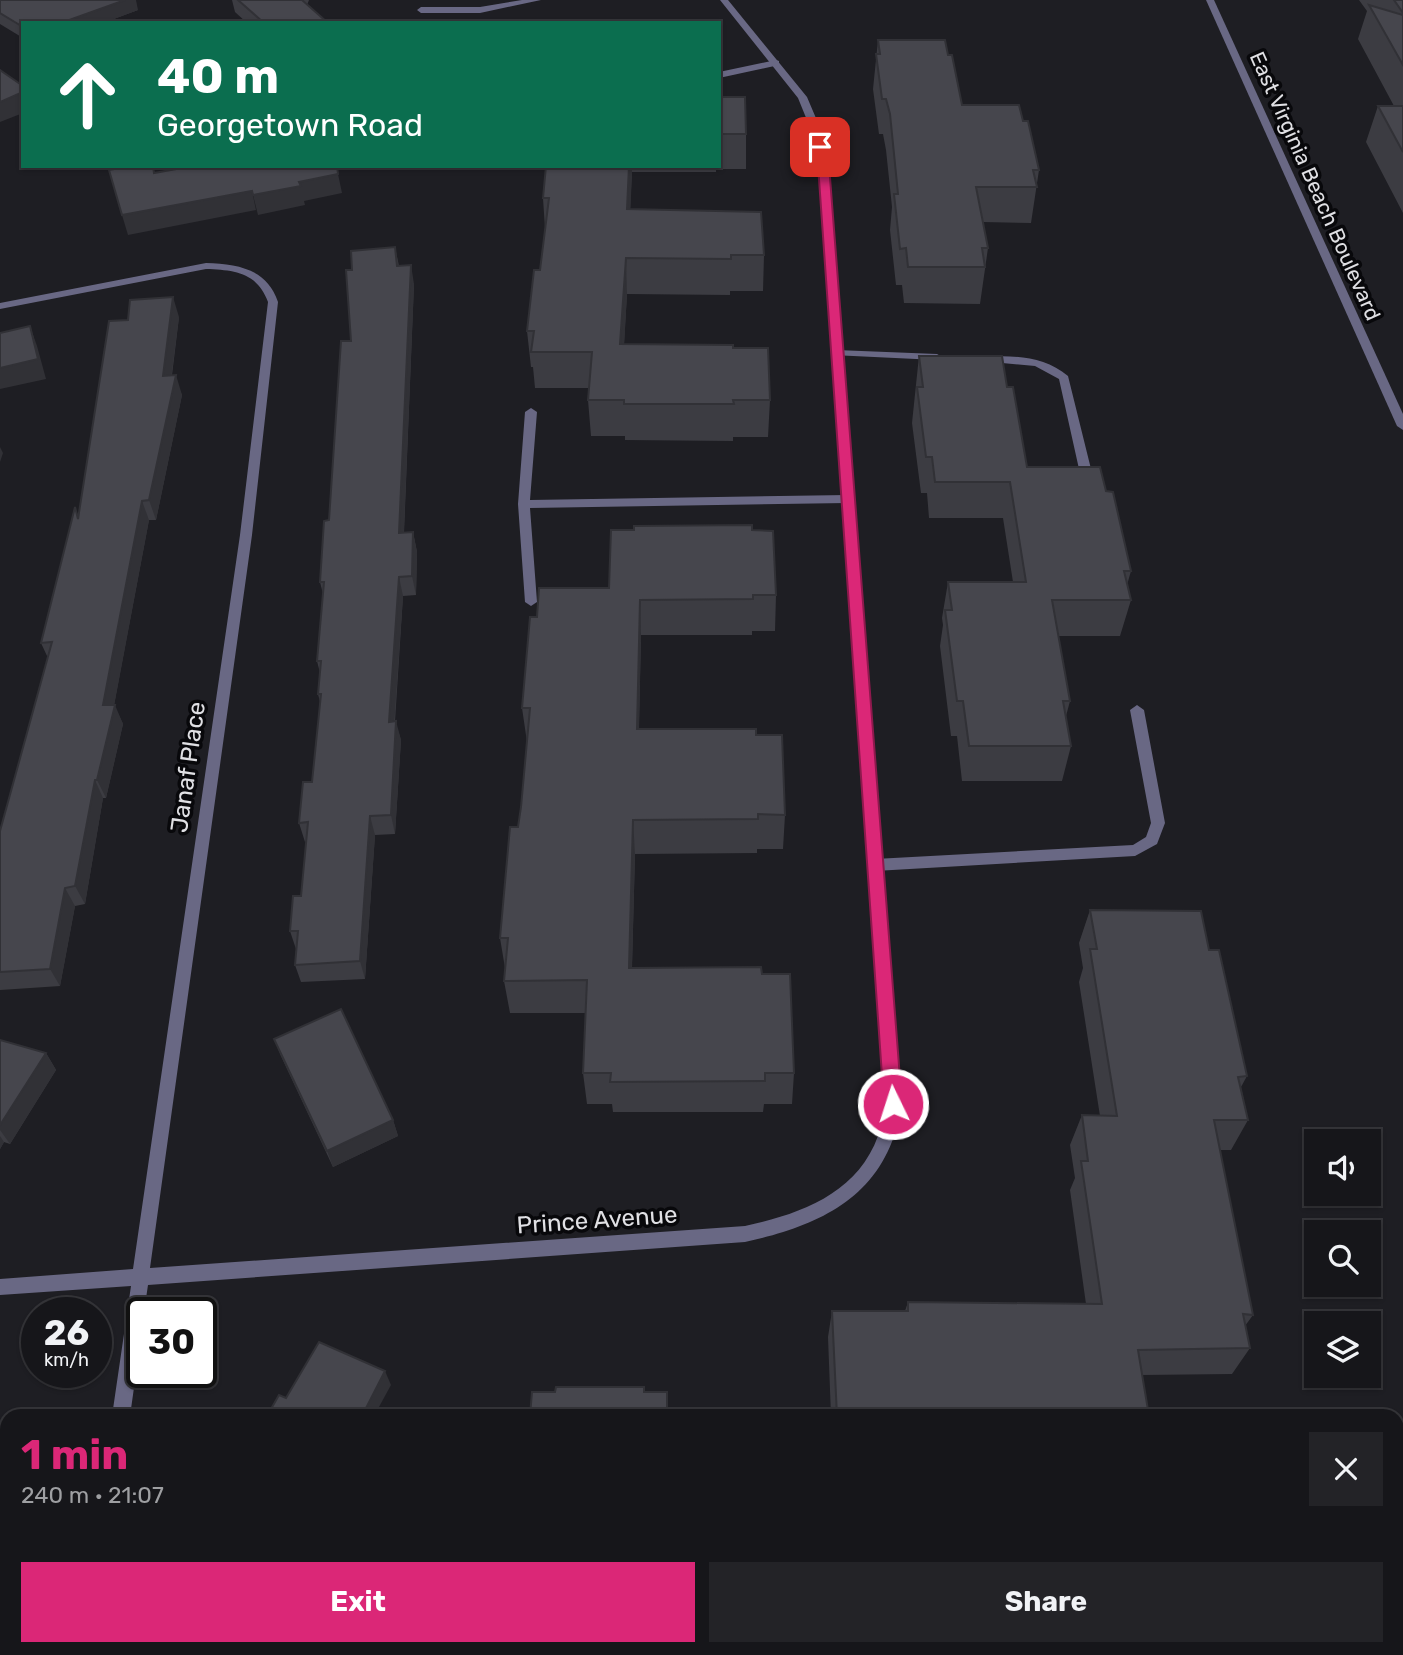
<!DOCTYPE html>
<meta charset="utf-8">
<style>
:root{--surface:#16161a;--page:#232327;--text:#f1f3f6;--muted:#9e9fa2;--line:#353539;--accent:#db2777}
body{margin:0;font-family:Rubik,sans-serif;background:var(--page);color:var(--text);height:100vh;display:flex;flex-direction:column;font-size:26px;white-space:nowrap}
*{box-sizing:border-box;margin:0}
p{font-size:23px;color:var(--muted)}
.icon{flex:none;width:38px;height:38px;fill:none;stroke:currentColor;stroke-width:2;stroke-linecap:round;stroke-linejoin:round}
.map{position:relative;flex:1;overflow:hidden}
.panel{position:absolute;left:0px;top:1409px;width:1404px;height:247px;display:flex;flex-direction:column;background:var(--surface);border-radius:21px 21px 0 0;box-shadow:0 2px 5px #0004,0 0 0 2px var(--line)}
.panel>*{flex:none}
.banner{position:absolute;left:21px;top:21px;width:700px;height:147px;border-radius:0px;box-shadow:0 2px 5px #0004,0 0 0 2px var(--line);background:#0b6e4f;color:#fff;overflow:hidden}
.controls{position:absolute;left:1304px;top:1129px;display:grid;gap:14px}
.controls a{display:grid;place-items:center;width:77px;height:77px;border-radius:0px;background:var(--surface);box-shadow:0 2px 5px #0004,0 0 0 2px var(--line);font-size:35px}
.speed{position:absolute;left:21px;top:1297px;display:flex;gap:14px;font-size:35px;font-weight:700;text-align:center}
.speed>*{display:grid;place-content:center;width:91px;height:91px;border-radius:50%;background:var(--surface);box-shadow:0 2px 5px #0004,0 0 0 2px var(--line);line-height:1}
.speed small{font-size:18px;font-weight:400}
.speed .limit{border:4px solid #111;border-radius:10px;background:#fff;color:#111}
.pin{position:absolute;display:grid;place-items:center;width:60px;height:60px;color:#fff;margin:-30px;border-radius:14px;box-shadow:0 4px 10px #0006}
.me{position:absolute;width:77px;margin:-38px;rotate:356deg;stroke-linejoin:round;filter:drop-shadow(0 0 5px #0008)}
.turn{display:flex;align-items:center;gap:24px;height:147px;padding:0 21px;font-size:32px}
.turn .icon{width:91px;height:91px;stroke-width:2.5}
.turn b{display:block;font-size:49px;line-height:60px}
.round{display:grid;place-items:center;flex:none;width:74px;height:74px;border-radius:0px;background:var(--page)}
.summary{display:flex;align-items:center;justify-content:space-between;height:119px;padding:0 21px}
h1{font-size:42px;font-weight:700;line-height:52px;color:var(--accent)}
.cta{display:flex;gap:14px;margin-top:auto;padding:14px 21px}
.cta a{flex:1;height:80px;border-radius:0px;background:var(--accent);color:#fff;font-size:28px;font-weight:700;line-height:80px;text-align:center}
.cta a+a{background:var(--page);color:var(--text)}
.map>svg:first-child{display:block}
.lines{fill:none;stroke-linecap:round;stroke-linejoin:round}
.lane{fill:#696884;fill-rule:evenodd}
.street{fill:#696884;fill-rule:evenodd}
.wall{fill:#3c3c42}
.shaded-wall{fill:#313136}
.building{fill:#46464d;stroke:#313136;stroke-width:2}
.route{fill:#db2777;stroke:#8e194d;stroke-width:2}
.labels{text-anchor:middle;stroke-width:7;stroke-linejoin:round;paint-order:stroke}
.far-street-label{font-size:21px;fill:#e0e0e4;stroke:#08080b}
.street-label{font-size:24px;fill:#e0e0e4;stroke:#08080b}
</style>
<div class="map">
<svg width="1403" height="1655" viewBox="0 0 1403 1655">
<rect width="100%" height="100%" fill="#1e1e23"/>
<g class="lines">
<!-- lane -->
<g class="lane">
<polygon points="1206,0 1214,0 1403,414 1403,430 1397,426"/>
<polygon points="776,60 779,61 779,65 719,78 719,72"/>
<polygon points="836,350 937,354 942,357 937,360 832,355 832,351"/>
<path d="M985,356C1015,356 1044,356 1068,376L1091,469L1089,472L1085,473L1079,469L1059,379L1035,366L981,361V357Z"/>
<polygon points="531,408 537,412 530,500 847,495 853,499 847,503 530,508 537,602 531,606 525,602 518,504 525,412"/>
<polygon points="1137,705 1144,710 1165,823 1157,844 1135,856 875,871 870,869 868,865 870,861 875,859 1133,845 1146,837 1151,823 1130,710"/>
<rect x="1033" y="1648" width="20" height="7"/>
</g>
<!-- street -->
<g class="street">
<polygon points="522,0 541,0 480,13 421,13 417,10 421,7 480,7"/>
<path d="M720,0H728L807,97L821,130L829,165L901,1104C899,1115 897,1126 894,1136C871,1204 809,1228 745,1242L148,1285L144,1312H142V1331L130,1416H112L131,1286L0,1295V1279L133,1269L240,535L268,302C257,272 234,270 206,269L0,309V303L206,263C238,264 267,269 278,302L252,535L150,1268L745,1226C800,1214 857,1194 878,1136C882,1126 883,1115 885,1104L819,165L811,130L798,98Z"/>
<polygon points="78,1648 98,1648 97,1655 77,1655"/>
</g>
</g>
<!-- wall -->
<g class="wall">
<polygon points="0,0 138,10 103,23 23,23 23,38 0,24"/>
<polygon points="232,0 309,0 307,5 328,23 247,23 235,12"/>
<polygon points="1359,0 1403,0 1403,213 1366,142 1378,106 1394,106 1358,39 1367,11"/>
<polygon points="878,40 948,55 962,105 1023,121 1039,170 1031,223 983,222 988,248 980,304 904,303 902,285 896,285 890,230 892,207 886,150 883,134 879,134 873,89"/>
<polygon points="719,97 746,134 746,169 716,169 716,172 632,172 630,209 764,255 763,291 730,291 730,295 627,294 624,344 733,348 770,400 768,437 733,437 733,441 625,440 625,436 591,436 588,400 589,388 535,388 533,367 531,367 527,331 540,270 545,228 543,198 546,166 719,166"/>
<polygon points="395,247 399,266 414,284 404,533 413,532 417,552 416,595 403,596 395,721 401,740 395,834 375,835 365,979 301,982 295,965 296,949 290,931 301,896 306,841 305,842 299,823 312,782 320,702 318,694 320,673 317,661 323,594 320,582 329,520 351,341 352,270"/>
<polygon points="179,317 172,375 182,395 156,520 149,520 114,705 123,724 106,798 103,798 85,904 75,906 60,986 0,990 0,831 48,658 41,643 79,516"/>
<polygon points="919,356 1007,387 1027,467 1106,491 1131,571 1127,585 1131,600 1120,636 1058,636 1070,701 1066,716 1071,746 1062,781 962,781 957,736 951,736 940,646 943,625 942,618 948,582 1013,582 1003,518 929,518 927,493 921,493 912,423"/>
<polygon points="752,530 776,595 775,631 752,631 752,635 641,635 639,729 756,735 785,815 783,849 757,849 757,853 635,854 632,968 762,974 794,1073 792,1104 764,1104 763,1112 613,1112 612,1104 587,1104 583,1073 586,1013 510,1013 504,981 505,968 500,938 521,807 527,742 522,708 537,617"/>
<polygon points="1090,910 1209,950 1247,1076 1241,1087 1248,1120 1231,1150 1220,1150 1253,1315 1245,1326 1250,1348 1232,1374 1142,1375 1149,1416 831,1416 828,1337 832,1311 905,1311 908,1302 1086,1304 1070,1190 1075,1178 1070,1145 1082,1115 1100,1116 1079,982 1083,968 1079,943"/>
<polygon points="274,1039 393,1120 398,1136 333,1167 281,1056"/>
<polygon points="0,1040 46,1053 56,1070 10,1144 4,1142 0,1149"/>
</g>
<!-- shaded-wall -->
<g class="shaded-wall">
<polygon points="125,0 136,0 138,10 103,23 61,23"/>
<polygon points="23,92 23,113 0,122 0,102"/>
<polygon points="629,166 632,166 632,172 629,245 627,209"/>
<polygon points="338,174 342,193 304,201 305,205 258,215 253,195 299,182"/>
<polygon points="252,191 256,210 128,235 122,215"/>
<polygon points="626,258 627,294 622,381 620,344"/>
<polygon points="411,265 414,284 403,552 399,533"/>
<polygon points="173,297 179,317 169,395 163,376"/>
<polygon points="30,326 37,346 46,379 0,389 0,368"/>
<polygon points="176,375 182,395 156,520 149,500"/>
<polygon points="0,447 3,453 0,462"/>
<polygon points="142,501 149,520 111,722 115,705 123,724 106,798 97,780 103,705"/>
<polygon points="413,532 417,552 416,595 412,576"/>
<polygon points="399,577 403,596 393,741 389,722"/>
<polygon points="640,600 641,635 638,764 637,729"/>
<polygon points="396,721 401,740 395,834 391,815"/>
<polygon points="95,780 103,798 85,904 75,886"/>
<polygon points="370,816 375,835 365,979 360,961"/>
<polygon points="633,820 635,854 631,1000 629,968"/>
<polygon points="65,888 75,906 60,986 50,969"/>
<polygon points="46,1053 56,1070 10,1144 0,1130 0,1125"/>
<polygon points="393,1120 398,1136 333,1167 327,1151"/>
<polygon points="0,1136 4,1142 0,1149"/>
<polygon points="385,1371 391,1385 374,1416 362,1416"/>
<polygon points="320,1648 328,1648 327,1655 319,1655"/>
</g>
<!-- building -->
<g class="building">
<polygon points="0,0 125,0 61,23 23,23 23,27 0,13"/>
<polygon points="238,0 302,0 328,23 264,23"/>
<polygon points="1394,0 1403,0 1403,13"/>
<polygon points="1369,5 1403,15 1403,65"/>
<polygon points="878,40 945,40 948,55 952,55 962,105 1019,105 1023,121 1028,121 1039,170 1033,170 1037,187 976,187 988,248 982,248 985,267 908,267 906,248 900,249 894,194 898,194 890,114 886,99 882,99 876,54 880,54"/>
<polygon points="0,70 23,86 23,92 0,102"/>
<polygon points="719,97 745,97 746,134 719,134"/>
<polygon points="1378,106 1403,106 1403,152"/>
<polygon points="130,166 153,166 154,173 193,166 337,166 338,174 299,182 301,186 253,195 252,191 122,215 109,170"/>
<polygon points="546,166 629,166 627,209 761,212 764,255 731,255 731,259 626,258 620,344 733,345 733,348 768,348 770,400 733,400 734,404 624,404 624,400 588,400 592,352 531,352 534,331 527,331 534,270 540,270 549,198 543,198"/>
<polygon points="395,247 397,266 411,265 399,533 413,532 412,576 399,577 389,722 396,721 391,815 370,816 360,961 295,965 298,931 290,931 293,896 301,896 308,822 299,823 303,782 312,782 321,694 318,694 321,661 317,661 324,582 320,582 324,521 329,520 341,341 351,341 346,270 352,270 351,251"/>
<polygon points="173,297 163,376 176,375 149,500 142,501 103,705 115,705 97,780 95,780 75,886 65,888 50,969 0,972 0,831 52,642 41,643 75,507 78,519 109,321 128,320 130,300"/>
<polygon points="30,326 38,359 0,368 0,333"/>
<polygon points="919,356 1002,356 1007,387 1013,387 1027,467 1100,467 1106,491 1113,492 1131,571 1124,571 1131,600 1052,600 1070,701 1063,701 1071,746 969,746 963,701 957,701 945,610 952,610 948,582 1026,582 1010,482 935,482 932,457 926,457 917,387 923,387"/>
<polygon points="752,525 752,530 773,531 776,595 753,595 753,599 640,600 637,729 756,729 756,735 782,735 785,815 758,814 758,819 633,820 629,968 761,967 762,974 790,974 794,1073 765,1073 765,1081 610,1082 611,1073 583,1073 587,980 504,981 508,938 500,938 510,827 518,827 521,807 530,708 522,708 530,617 537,617 539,588 609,588 611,530 634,530 634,526"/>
<polygon points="1090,910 1201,911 1209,950 1219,950 1247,1076 1238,1077 1248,1120 1214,1120 1253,1315 1243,1314 1250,1348 1138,1350 1149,1416 837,1416 832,1311 908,1311 908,1302 1102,1304 1081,1161 1088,1161 1082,1115 1117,1116 1090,949 1097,949"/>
<polygon points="341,1009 393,1120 327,1151 274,1039"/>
<polygon points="0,1040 46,1053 0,1125"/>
<polygon points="319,1342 385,1371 362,1416 267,1416 279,1395 286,1398"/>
<polygon points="556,1387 644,1387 644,1392 667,1392 667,1416 530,1416 532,1392 555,1392"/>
<polygon points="235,1648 320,1648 319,1655 235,1655"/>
</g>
<!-- route -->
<polygon class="route" points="820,144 825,147 829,165 902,1104 899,1110 893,1112 886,1110 884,1104 818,165 814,147"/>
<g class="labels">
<!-- far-street labels -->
<g class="far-street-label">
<text transform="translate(1315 186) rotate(66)" y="7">East Virginia Beach Boulevard</text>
</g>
<!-- street labels -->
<g class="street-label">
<text transform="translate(188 767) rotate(-82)" y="8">Janaf Place</text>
<text transform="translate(597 1220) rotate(-4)" y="8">Prince Avenue</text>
</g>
</g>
</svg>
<div class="controls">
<a><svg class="icon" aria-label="sound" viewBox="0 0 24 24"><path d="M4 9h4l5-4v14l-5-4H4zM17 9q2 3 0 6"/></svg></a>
<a><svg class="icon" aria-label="search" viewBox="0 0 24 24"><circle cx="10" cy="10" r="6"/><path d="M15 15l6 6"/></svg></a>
<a><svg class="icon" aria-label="layers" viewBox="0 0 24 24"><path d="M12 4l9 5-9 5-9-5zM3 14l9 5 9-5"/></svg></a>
</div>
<div class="speed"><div>26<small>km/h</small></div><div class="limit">30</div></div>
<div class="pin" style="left:820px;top:147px;background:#d93025"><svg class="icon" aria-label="arrive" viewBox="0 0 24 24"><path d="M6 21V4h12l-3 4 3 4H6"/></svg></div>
<svg class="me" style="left:893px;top:1104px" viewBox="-20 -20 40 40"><circle r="17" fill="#db2777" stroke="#fff" stroke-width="3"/><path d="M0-11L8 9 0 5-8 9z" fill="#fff"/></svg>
<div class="banner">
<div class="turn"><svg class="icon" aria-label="ahead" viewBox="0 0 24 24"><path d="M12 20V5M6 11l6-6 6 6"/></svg><div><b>40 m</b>Georgetown Road</div></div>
</div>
<section class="panel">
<div class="summary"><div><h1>1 min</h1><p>240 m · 21:07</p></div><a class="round"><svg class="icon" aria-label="close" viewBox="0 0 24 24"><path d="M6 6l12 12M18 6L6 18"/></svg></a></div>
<div class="cta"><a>Exit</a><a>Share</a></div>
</section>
</div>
